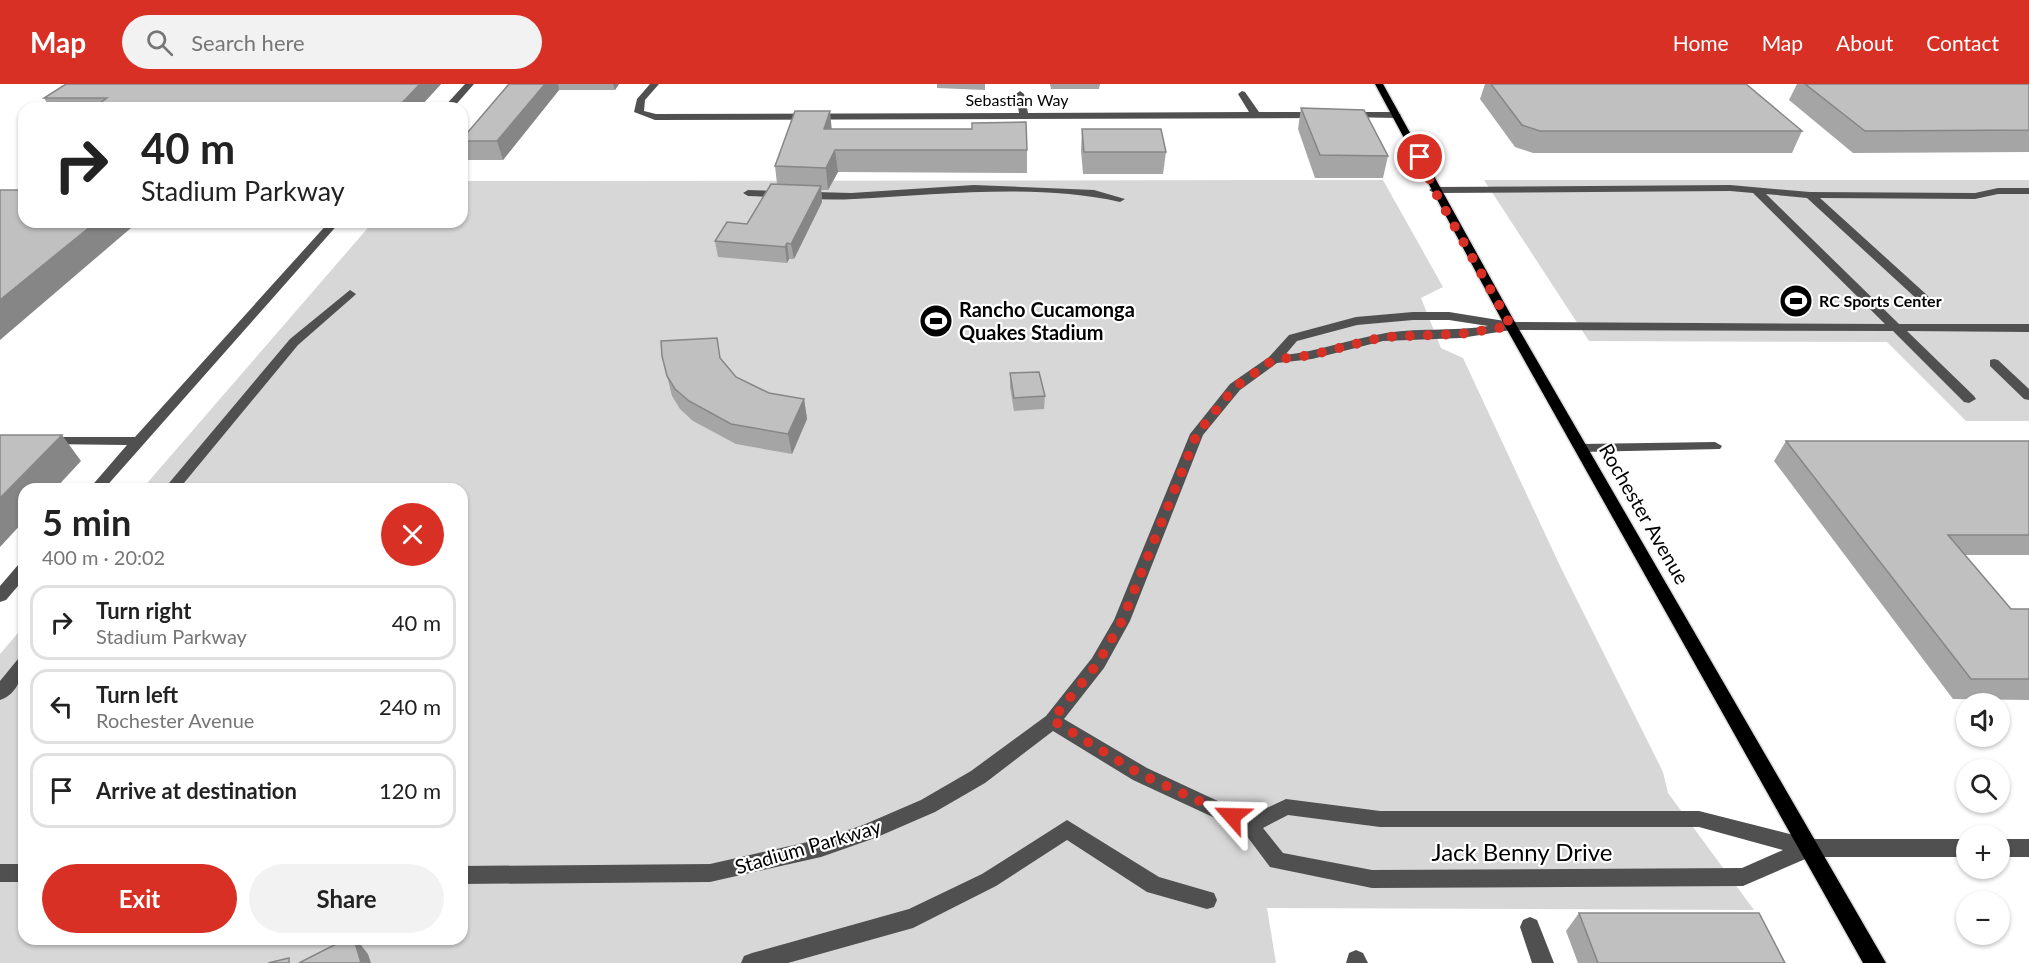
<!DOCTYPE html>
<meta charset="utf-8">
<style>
:root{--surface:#fff;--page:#f2f2f2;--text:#222;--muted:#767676;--line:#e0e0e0;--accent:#d93025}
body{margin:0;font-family:Lato,sans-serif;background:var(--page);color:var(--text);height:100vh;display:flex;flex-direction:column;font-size:22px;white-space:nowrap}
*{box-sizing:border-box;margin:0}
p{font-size:20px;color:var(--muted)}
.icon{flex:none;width:33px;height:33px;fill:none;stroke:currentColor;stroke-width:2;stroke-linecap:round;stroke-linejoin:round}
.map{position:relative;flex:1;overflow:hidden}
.details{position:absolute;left:18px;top:399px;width:450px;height:462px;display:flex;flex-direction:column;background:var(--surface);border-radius:18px;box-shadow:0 2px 4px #0004}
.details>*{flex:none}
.banner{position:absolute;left:18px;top:18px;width:450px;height:126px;border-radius:18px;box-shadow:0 2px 4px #0004;background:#fff;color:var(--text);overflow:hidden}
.buttons{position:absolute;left:1956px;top:609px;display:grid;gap:12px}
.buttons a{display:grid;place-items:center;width:54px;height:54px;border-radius:50%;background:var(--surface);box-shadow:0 2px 4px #0004;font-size:30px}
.pin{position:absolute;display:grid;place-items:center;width:51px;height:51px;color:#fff;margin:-26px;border:3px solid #fff;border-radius:50%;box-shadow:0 2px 6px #0007}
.me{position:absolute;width:66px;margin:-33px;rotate:295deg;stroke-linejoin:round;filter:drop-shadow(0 0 4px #0008)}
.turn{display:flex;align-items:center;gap:21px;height:126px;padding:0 24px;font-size:27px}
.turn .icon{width:78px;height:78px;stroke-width:2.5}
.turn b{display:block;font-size:42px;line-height:51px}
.round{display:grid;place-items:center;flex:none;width:63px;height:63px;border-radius:32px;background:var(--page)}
.headline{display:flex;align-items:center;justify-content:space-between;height:102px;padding:0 24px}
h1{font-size:36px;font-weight:700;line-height:45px}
.action{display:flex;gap:12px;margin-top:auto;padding:12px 24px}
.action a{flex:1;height:69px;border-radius:36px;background:var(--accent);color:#fff;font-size:24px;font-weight:700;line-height:69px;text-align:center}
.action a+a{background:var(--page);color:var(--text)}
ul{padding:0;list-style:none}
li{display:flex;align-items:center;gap:18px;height:75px;margin:0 12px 9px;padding:0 12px;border:3px solid var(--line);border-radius:18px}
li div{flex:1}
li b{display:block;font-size:22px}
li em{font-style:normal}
header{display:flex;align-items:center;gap:36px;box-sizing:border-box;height:84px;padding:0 30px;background:var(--accent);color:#fff}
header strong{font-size:28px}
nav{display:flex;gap:33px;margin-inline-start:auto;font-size:21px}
.search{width:420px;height:54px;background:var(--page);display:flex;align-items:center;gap:15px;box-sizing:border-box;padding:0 21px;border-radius:33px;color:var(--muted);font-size:22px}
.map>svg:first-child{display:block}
.green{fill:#d7d7d7}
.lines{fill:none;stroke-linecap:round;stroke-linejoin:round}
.major-casing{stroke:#dbdbdb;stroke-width:3}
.minor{fill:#505050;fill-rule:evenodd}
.major{fill:#000;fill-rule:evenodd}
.wall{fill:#a5a5a5}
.shaded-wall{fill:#868686}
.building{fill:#c0c0c0;stroke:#868686;stroke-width:1.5}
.route{stroke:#d93025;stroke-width:10;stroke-dasharray:0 18}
.labels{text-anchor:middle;stroke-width:4.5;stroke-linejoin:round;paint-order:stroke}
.far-street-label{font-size:16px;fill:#000;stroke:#fff}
.far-poi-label{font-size:16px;font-weight:bold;fill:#000;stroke:#fff;text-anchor:start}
.poi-label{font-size:20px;font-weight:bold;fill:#000;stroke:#fff;text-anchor:start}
.street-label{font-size:20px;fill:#000;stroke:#fff}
.near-street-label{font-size:24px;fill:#000;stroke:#fff}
</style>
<header>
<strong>Map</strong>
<div class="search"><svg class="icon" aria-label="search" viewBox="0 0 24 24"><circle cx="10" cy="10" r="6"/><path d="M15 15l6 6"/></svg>Search here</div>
<nav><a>Home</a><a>Map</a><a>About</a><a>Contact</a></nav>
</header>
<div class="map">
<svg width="2029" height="879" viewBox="0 0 2029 879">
<rect width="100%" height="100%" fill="#fff"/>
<!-- green -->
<g class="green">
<polygon points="1383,96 1443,203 1421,214 1441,264 1463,274 1561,484 1663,688 1668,709 1754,826 1267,824 1276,879 0,879 0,570 24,542 24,855 462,855 462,405 142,405 373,138 462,138 462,97"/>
<polygon points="1484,96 2029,96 2029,337 1966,337 1887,258 1589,257"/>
</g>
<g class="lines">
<defs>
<polygon id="major" points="1375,0 1383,0 1517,242 1886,879 1863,879 1505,242"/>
</defs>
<!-- major casing -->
<use href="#major" class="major-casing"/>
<!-- minor -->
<g class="minor">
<polygon points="465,0 474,0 453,24 443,24"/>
<polygon points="650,0 659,0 645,16 644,27 656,30 1019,29 1016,10 1020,7 1024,10 1028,29 1249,28 1238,10 1242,7 1245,8 1259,28 1318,28 1323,31 1318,34 655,36 634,28 637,15"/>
<polygon points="1348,28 1396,28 1401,31 1396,34 1345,33 1343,31"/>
<path d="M974,101L1094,106L1125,115L1120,118C1036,99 939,111 854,115C819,117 783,113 748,112L743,109L748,106L851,109Z"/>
<path d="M1730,101L1810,108L1975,109L1998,104H2029V110H1998L1975,115L1820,114L1927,211L1929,214L1923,218L1919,217L1807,114L1766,110L1899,240H2029V248L1907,247L1974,312L1976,315L1969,319L1964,318L1893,247L1511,246L1461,254L1383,257L1312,275L1277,279L1240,306L1203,351L1130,537L1104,584L1064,635L1147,684L1250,732L1286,715L1380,727H1699L1809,755H1966V773H1810L1743,802L1372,804L1270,783L1243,747L1133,696L1053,647L985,699L935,728L875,754L821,773L710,798L462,800V782L710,780L821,755L863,741L921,716L971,687L1046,632L1092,574L1114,536L1190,350L1230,300L1269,273L1289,251L1356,233L1413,228H1449L1511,238L1885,240L1753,109L1730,107L1434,109L1429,106L1434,103ZM1413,236H1449L1488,242C1453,248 1414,243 1381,250C1348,256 1318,267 1285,271L1297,257L1357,241ZM1288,731L1380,743H1699L1783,766L1742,784L1372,786L1283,769L1263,744Z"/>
<polygon points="329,138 340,138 104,405 89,405 127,361 43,360 41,357 43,354 48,353 135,353"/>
<polygon points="350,206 356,210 354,212 298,261 179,405 164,405 290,255"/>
<polygon points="1994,275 1998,276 2029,305 2029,316 2024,315 1990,282 1990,276"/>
<polygon points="1715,358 1722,362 1720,365 1581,368 1574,364 1581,360"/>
<polygon points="24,479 24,495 6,516 0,518 0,502 18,481"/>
<path d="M24,573C24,590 18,610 0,616V597L18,575Z"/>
<polygon points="1067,736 1159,793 1214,809 1217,816 1214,823 1207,825 1147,808 1067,756 996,802 913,844 788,879 741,879 744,872 752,869 909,825 982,790"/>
<rect x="2000" y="755" width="29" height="18"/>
<rect x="0" y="780" width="24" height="18"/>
<polygon points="1530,833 1537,836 1554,879 1532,879 1520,843 1523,836"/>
<polygon points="1356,866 1363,869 1368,879 1346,879 1349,869"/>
</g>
<!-- major -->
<use href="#major" class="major"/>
</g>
<!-- wall -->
<g class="wall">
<polygon points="66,0 441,0 419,24 50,24 44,14"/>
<polygon points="509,0 619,0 615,6 559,6 503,76 467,76 462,62 462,55"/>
<polygon points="937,0 985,0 985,6 937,4"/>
<polygon points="1050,0 1100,0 1099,5 1051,5"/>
<polygon points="1485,0 1746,0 1802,47 1792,69 1533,69 1515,63 1480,15"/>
<polygon points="1797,0 2029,0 2029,68 1853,69 1789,16"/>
<polygon points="1301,24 1388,72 1383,94 1315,94 1298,45"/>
<polygon points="832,45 1027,66 1027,89 838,88 828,106 821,106 822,118 794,175 789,175 787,179 718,173 715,157 747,140 777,100 775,82"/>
<polygon points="1082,45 1166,68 1163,90 1083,90 1081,66"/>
<polygon points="662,272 721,275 736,293 769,309 804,315 807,335 792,370 736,360 693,337 680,325 672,312"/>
<polygon points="1010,289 1045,312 1044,325 1014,327 1010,303"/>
<polygon points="1786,357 2029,357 2029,471 1965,471 2011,525 2029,525 2029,616 1953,615 1774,377"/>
<polygon points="1579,829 1785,879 1578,879 1566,847"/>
</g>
<!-- shaded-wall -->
<g class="shaded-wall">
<polygon points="420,0 441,0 419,24 397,24"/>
<polygon points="545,0 558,0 559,6 503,76 497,57"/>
<polygon points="613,0 619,0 615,6"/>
<polygon points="830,27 832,48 824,45"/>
<polygon points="835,66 838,88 828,106 826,84"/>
<polygon points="821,102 822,118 794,175 791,160"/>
<polygon points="96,138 138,138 0,256 0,216"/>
<polygon points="787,159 789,175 787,179 785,163"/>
<polygon points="804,315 807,335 792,370 788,350"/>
<polygon points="62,351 81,377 55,405 24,405 24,437 0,463 0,414"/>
<polygon points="354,855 356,855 368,870 371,879 361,879"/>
</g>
<!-- building -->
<g class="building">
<polygon points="66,0 420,0 397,24 93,24 107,14 44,14"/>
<polygon points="509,0 545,0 497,57 462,57 462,55"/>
<polygon points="1491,0 1746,0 1802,47 1540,47 1522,41"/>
<polygon points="1805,0 2029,0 2029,46 1865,47"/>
<polygon points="1301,24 1364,26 1388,72 1320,71"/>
<polygon points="795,27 830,27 824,45 972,45 972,39 1026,38 1027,66 835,66 826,84 775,82"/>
<polygon points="1082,45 1161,45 1166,68 1084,68"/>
<polygon points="771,100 821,102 791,160 787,159 785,163 715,157 727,138 747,140"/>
<polygon points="0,106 24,106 24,138 96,138 0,216"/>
<polygon points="717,254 720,274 736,293 769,309 804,315 788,350 731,340 689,317 675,305 667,292 662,272 661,257"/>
<polygon points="1039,288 1045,312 1014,314 1010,289"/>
<polygon points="0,351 62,351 0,414"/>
<polygon points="1786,357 2029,357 2029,451 1948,451 2011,525 2029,525 2029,595 1971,595"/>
<polygon points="1579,829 1759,829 1785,879 1598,879"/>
<polygon points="346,855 354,855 361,879 299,879"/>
<polygon points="289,874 289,879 268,879"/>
</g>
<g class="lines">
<!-- route -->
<polyline class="route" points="1232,732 1140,690 1052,636 1098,579 1122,537 1197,350 1235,303 1273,276 1312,271 1383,253 1461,250 1511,242 1434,106 1420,73"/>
</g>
<!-- icons -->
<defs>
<symbol id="stadium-disc" viewBox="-11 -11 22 22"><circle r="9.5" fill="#000" stroke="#fff"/><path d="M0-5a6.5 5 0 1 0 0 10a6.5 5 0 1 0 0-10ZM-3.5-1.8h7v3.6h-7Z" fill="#fff"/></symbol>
</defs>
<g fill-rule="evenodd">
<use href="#stadium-disc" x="1777" y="198" width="38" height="38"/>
<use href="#stadium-disc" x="917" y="218" width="38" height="38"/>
</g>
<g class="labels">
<!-- far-street labels -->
<g class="far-street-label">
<text x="1017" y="22">Sebastian Way</text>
</g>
<!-- far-poi labels -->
<g class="far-poi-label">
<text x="1819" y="223">RC Sports Center</text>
</g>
<!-- poi labels -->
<g class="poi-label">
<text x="959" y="233">Rancho Cucamonga<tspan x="959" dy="23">Quakes Stadium</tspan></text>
</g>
<!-- street labels -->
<g class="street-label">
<text transform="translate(1644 430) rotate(60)" y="7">Rochester Avenue</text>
<text transform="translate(808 763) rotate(-16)" y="7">Stadium Parkway</text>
</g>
<!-- near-street labels -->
<g class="near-street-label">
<text x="1522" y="777">Jack Benny Drive</text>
</g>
</g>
</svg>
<div class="buttons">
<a><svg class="icon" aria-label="sound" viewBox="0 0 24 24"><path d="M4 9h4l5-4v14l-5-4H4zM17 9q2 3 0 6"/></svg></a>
<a><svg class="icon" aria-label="search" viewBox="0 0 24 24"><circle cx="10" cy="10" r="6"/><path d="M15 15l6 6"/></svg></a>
<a>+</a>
<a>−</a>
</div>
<div class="pin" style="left:1420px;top:73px;background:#d93025"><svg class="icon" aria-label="arrive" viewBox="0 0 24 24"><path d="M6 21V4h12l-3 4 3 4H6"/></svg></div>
<svg class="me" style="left:1232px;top:732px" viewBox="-20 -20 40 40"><path d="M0-17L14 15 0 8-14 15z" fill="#d93025" stroke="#fff" stroke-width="4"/></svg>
<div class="banner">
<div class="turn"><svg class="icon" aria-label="right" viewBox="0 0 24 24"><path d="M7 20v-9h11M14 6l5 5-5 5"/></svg><div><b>40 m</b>Stadium Parkway</div></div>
</div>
<section class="details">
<div class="headline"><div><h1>5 min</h1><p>400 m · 20:02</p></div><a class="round" style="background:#d93025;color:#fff"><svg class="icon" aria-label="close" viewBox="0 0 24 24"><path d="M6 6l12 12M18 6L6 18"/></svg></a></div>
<ul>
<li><svg class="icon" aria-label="right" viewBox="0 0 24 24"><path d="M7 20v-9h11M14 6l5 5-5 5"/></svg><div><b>Turn right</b><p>Stadium Parkway</p></div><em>40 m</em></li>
<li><svg class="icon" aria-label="left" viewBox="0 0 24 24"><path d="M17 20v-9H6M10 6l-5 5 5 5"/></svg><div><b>Turn left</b><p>Rochester Avenue</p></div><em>240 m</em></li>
<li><svg class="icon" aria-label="arrive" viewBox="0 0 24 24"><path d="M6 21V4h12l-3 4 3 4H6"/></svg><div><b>Arrive at destination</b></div><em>120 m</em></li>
</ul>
<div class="action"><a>Exit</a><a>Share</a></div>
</section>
</div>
